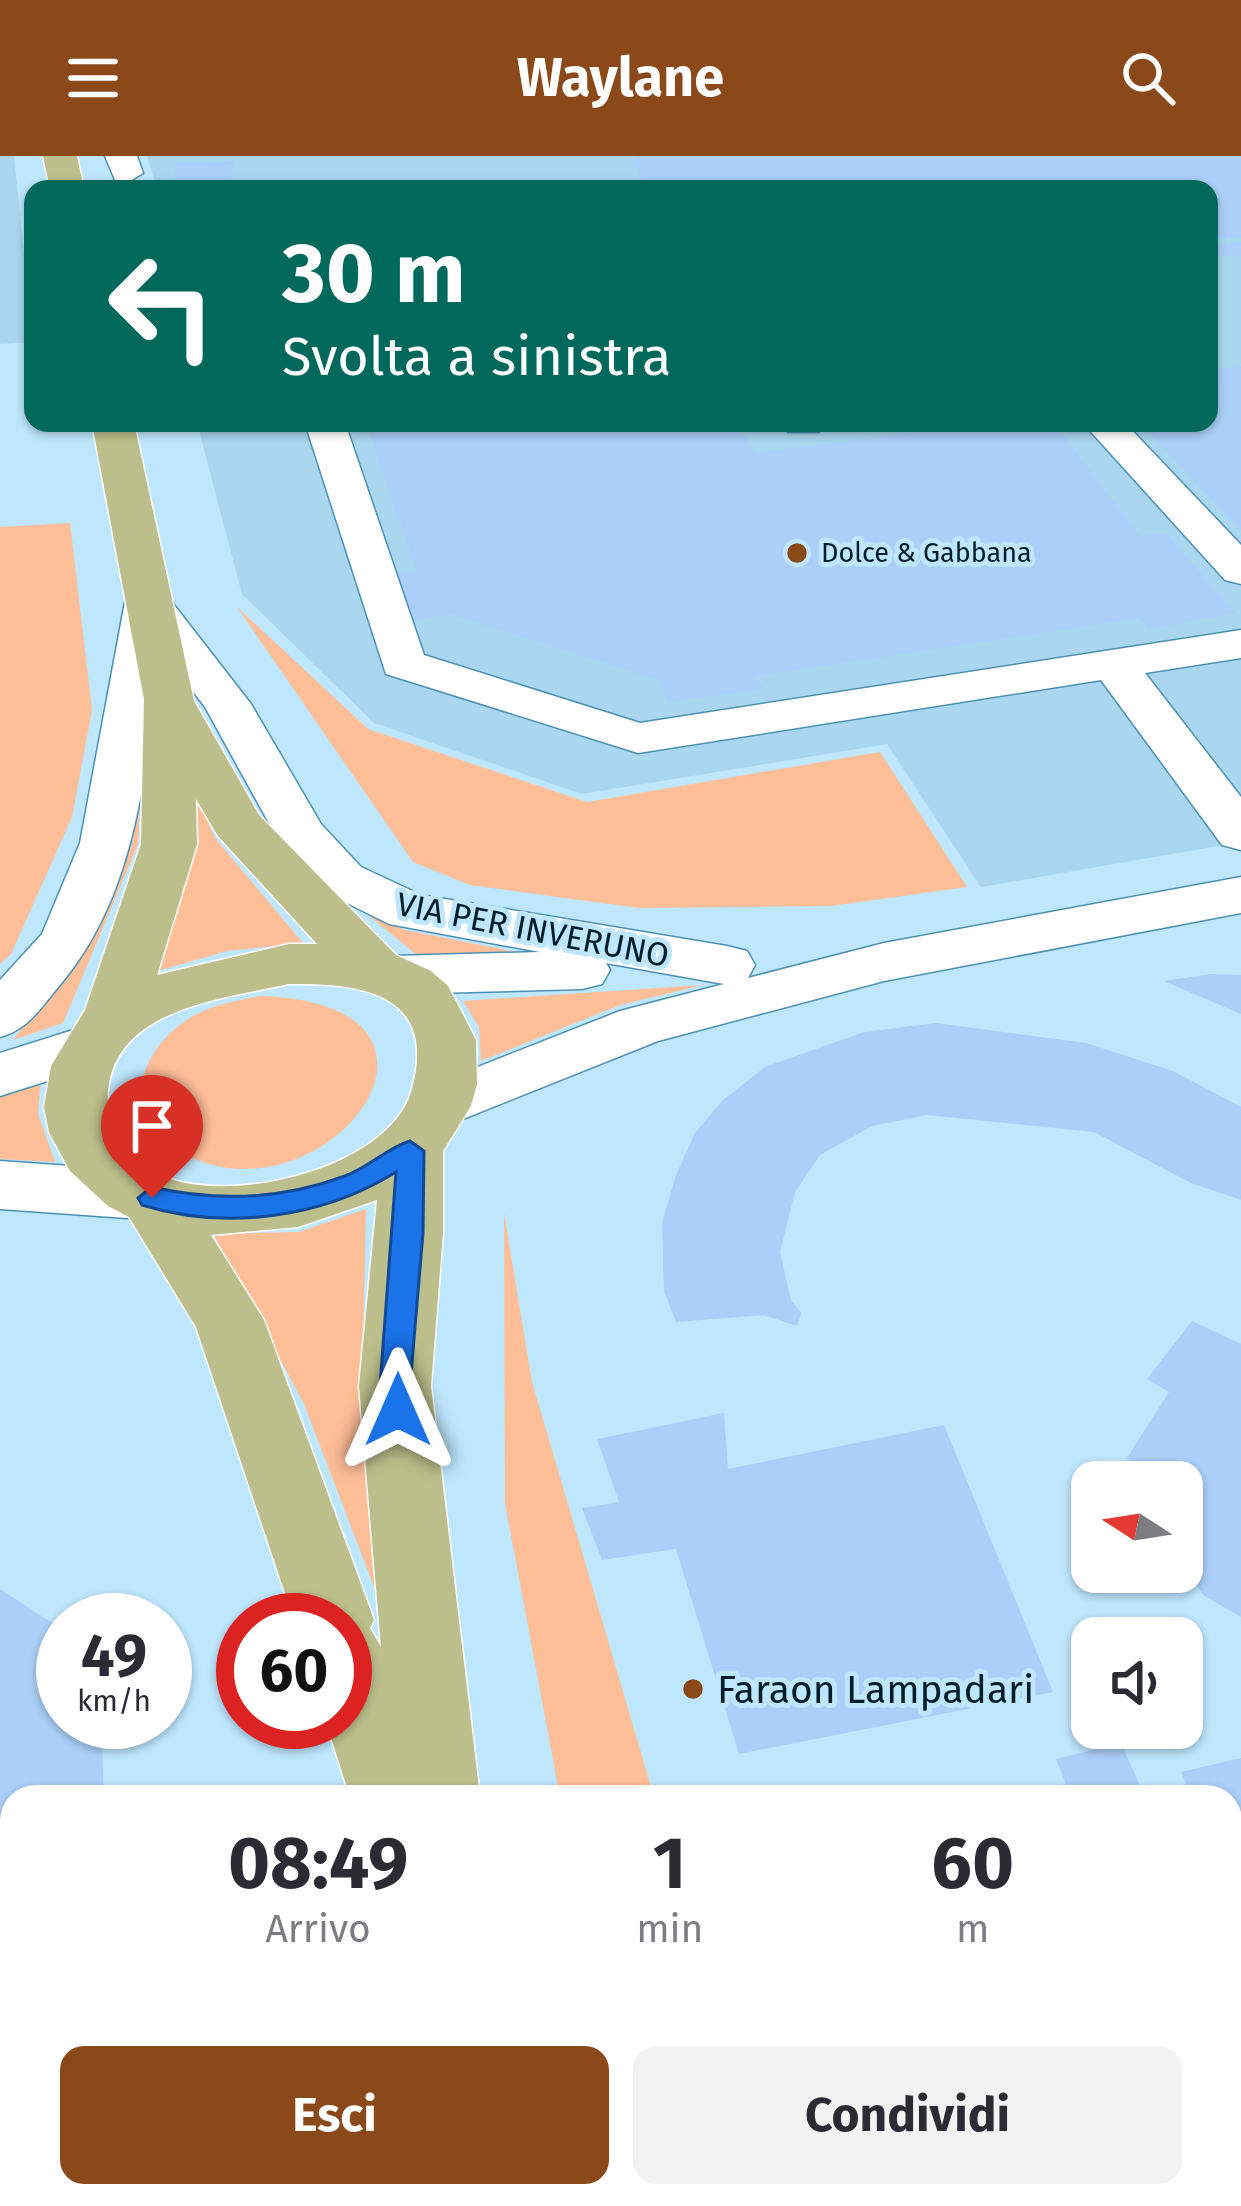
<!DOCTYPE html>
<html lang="it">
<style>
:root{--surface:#fff;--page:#f2f2f3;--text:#2b2b33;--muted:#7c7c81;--accent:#8b4818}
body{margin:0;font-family:"Fira Sans",sans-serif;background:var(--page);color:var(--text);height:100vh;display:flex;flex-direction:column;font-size:45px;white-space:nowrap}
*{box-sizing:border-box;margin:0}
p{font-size:39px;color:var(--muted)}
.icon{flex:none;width:66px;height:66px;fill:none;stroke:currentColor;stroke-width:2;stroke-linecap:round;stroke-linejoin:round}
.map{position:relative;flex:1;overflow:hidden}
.sheet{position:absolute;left:0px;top:1629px;width:1242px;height:423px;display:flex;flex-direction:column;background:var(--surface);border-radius:36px 36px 0 0;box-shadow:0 3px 9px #0004}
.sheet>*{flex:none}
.guide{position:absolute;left:24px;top:24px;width:1194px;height:252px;border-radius:24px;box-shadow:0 3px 9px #0004;background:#00695c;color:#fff;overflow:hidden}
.needle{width:78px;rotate:282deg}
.buttons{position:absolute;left:1071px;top:1305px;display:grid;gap:24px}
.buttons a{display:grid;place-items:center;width:132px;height:132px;border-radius:24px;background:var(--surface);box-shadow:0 3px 9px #0004;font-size:60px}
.speed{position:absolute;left:36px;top:1437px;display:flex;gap:24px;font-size:60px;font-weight:700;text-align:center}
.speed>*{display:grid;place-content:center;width:156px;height:156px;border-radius:50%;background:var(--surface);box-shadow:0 3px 9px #0004;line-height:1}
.speed small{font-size:30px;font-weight:400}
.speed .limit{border:18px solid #d22;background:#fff;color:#111}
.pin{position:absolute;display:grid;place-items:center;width:102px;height:102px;color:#fff;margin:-123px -51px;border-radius:50% 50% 50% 0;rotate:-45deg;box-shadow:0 0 12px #0007}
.pin .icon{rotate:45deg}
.me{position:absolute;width:132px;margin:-66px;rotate:0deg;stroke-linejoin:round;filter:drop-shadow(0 0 9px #0008)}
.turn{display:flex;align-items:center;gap:42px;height:252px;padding:0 60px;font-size:54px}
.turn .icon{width:156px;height:156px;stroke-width:2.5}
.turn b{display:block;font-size:84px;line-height:102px}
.eta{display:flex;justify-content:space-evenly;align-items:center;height:204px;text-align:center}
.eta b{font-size:72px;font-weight:700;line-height:84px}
.cta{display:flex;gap:24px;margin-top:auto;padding:24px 60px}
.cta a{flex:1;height:138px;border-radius:24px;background:var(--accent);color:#fff;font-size:48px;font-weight:700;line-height:138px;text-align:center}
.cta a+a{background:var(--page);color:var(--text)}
header{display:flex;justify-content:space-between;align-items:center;height:156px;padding:0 60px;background:var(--accent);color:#fff;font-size:54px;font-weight:700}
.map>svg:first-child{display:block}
.built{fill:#aad6ef}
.green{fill:#febe98}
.building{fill:#abcff8}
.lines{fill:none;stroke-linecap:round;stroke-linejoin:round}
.minor-casing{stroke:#4c91b4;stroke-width:3}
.major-casing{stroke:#fff;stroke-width:3}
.minor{fill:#fff;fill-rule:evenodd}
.major{fill:#bcbe8b;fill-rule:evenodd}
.route{fill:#1a73e8;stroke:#114b97;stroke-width:3}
.poi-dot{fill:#8b4818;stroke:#bee6fd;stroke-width:4.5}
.labels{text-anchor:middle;stroke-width:10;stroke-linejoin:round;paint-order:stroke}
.far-poi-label{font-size:27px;fill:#001d2a;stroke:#bee6fd;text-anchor:start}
.street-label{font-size:33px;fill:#001d2a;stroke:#bee6fd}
.near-poi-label{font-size:39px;fill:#001d2a;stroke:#bee6fd;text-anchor:start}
</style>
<header><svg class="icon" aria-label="menu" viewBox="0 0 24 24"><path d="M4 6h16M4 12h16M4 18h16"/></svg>Waylane<svg class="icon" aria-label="search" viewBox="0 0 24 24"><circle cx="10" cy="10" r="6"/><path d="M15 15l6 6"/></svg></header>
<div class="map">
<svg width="1241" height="2050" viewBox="0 0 1241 2050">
<rect width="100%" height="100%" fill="#bee6fd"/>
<!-- built -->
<g class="built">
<polygon points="0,0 14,0 33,186 0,188"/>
<polygon points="147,0 1241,0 1241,686 981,731 887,588 582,638 374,567 242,438 197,267 1209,267 1209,33 157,33"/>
</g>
<!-- green -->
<g class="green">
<polygon points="70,367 92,554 72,661 11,798 0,808 0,371"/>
<polygon points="237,451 368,573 587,646 880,596 967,731 831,750 639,752 470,729 413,706"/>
<polygon points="141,615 138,688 63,867 13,884 91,786 132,688"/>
<polygon points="195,637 215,682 303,787 227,795 154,816"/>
<polygon points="367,758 405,774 521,797 418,800"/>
<polygon points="703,829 620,849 481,905 479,871 463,845"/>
<path d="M260,840C500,848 320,1080 177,994C119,959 138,894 190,862C211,849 236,845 260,840Z"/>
<polygon points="41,921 38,958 55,1006 0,1003 0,936"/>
<polygon points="366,1053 362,1234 384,1457 304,1248 213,1078 299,1076"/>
<polygon points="504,1057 532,1226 654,1641 560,1641 505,1347"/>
<polygon points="640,2040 785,2040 789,2050 642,2050"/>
</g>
<!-- building -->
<g class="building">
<polygon points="633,0 1241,0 1241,81 1209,82 1209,33 645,33"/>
<polygon points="233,5 231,33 173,33 176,6"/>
<polygon points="1241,86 1241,100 1218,101 1209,90"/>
<polygon points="1241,211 1241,375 1140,267 1209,267 1209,224 1221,223 1216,213"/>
<polygon points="366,267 734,267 757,297 993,267 1054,267 1140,380 1166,377 1235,457 1148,473 1140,462 756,520 763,533 668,546 659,524 450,458 414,464 397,417 417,415"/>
<polygon points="1211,818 1241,819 1241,858 1164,825"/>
<polygon points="936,867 1086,887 1173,915 1241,951 1241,1044 1191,1027 1094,976 927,959 872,970 820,999 795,1036 780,1096 791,1144 801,1157 797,1170 764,1159 676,1166 664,1135 662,1067 676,1019 695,977 722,945 765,911 864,876"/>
<polygon points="1192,1165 1241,1188 1241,1461 1203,1439 1182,1405 1182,1388 1202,1343 1182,1334 1182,1326 1158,1323 1127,1302 1169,1236 1147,1223"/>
<polygon points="724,1257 728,1313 944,1269 1053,1536 739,1598 676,1393 602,1404 582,1352 619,1346 597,1283"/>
<polygon points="0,1433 63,1474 63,1566 101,1566 104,1641 12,1641 12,2040 176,2040 176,2050 0,2050"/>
<polygon points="1121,1587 1145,1641 1071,1641 1056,1603"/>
<polygon points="1241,1602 1241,1746 1230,1749 1230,1641 1192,1641 1181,1616"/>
</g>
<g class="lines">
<defs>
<g id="minor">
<polygon points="105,0 137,0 143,17 127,27 115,24"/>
<polygon points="305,267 345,267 424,499 640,567 1241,474 1241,502 1145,517 1241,641 1241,694 1222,689 1101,524 638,597 386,518"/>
<polygon points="782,267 825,267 819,276 788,276"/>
<polygon points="1083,267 1125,267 1241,389 1241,428 1225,424"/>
<path d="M148,432L164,436L251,548L321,668L361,711L421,739L727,790L747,795L755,809L748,822L884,787L1241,721V757L884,825L658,885L443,971L422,965L413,949L422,933L620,855L724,828L606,807L610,814L602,828L582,833L394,838L374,833L366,819L374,805L394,800L540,796L389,768L323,735L281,689L205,551L163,496C143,618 139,739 55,835C38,856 26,874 0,881V824L42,778L80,687L125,446L132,436Z"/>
<polygon points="86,870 107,876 115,891 107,906 0,940 0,897"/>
<polygon points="0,1005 141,1015 163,1022 173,1039 163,1056 141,1063 0,1053"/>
<polygon points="1241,1805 1241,1893 1230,1896 1230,1808"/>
</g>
<g id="major">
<polygon points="43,0 77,0 84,33 50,33"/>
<path d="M92,267H134L194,545L259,659L396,799L431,815L448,830L476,884L477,928L471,950L443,995V1077L431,1230L480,1641H350L326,1566H345V1464H294L196,1171L129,1061L108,1050L70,1015L49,976L44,951L51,910L85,854L141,688L144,543ZM196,643L218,680L317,788H289L157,819L197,688ZM289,828C360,827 438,836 412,933C391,1012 234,1049 165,1021C140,1010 110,982 108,954C100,854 216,844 289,828ZM377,1044L359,1230L381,1491L370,1472L374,1464L264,1164L211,1079L298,1071Z"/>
<polygon points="455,2040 553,2040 555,2050 457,2050"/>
</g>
</defs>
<!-- minor casing -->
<use href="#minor" class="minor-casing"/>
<!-- major casing -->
<use href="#major" class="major-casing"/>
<!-- minor -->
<use href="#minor" class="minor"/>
<!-- major -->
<use href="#major" class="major"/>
</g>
<!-- route -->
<path class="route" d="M410,985L424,995L423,1077L410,1230L413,1254L409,1263L398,1267L387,1263L380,1230L396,1016C322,1062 226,1075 142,1049L138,1042L152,1031C218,1046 281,1044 345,1020C368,1012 387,992 410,985Z"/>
<!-- markers -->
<g class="poi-dot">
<circle cx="797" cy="397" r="12"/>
<circle cx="693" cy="1533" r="12"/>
</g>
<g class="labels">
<!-- far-poi labels -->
<g class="far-poi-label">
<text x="821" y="406">Dolce &amp; Gabbana</text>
</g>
<!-- street labels -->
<g class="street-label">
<text transform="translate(533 773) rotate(11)" y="12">VIA PER INVERUNO</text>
</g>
<!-- near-poi labels -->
<g class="near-poi-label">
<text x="717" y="1547">Faraon Lampadari</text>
</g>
</g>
</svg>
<div class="buttons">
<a><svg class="needle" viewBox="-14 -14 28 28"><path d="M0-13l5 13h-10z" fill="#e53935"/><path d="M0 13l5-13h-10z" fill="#7c7c81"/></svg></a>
<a><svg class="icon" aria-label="sound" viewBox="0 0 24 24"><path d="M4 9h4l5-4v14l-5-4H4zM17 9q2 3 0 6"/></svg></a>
</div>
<div class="speed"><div>49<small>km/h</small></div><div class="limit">60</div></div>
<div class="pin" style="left:152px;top:1042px;background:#d93025"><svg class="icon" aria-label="arrive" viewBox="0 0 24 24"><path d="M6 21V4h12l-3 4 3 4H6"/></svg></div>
<svg class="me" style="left:398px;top:1254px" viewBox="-20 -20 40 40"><path d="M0-17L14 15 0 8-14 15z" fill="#1a73e8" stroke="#fff" stroke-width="4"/></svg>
<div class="guide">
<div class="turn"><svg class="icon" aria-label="left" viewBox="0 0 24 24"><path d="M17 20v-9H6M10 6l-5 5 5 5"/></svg><div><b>30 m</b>Svolta a sinistra</div></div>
</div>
<section class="sheet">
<div class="eta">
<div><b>08:49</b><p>Arrivo</p></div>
<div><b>1</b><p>min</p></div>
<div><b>60</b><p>m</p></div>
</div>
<div class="cta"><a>Esci</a><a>Condividi</a></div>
</section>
</div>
